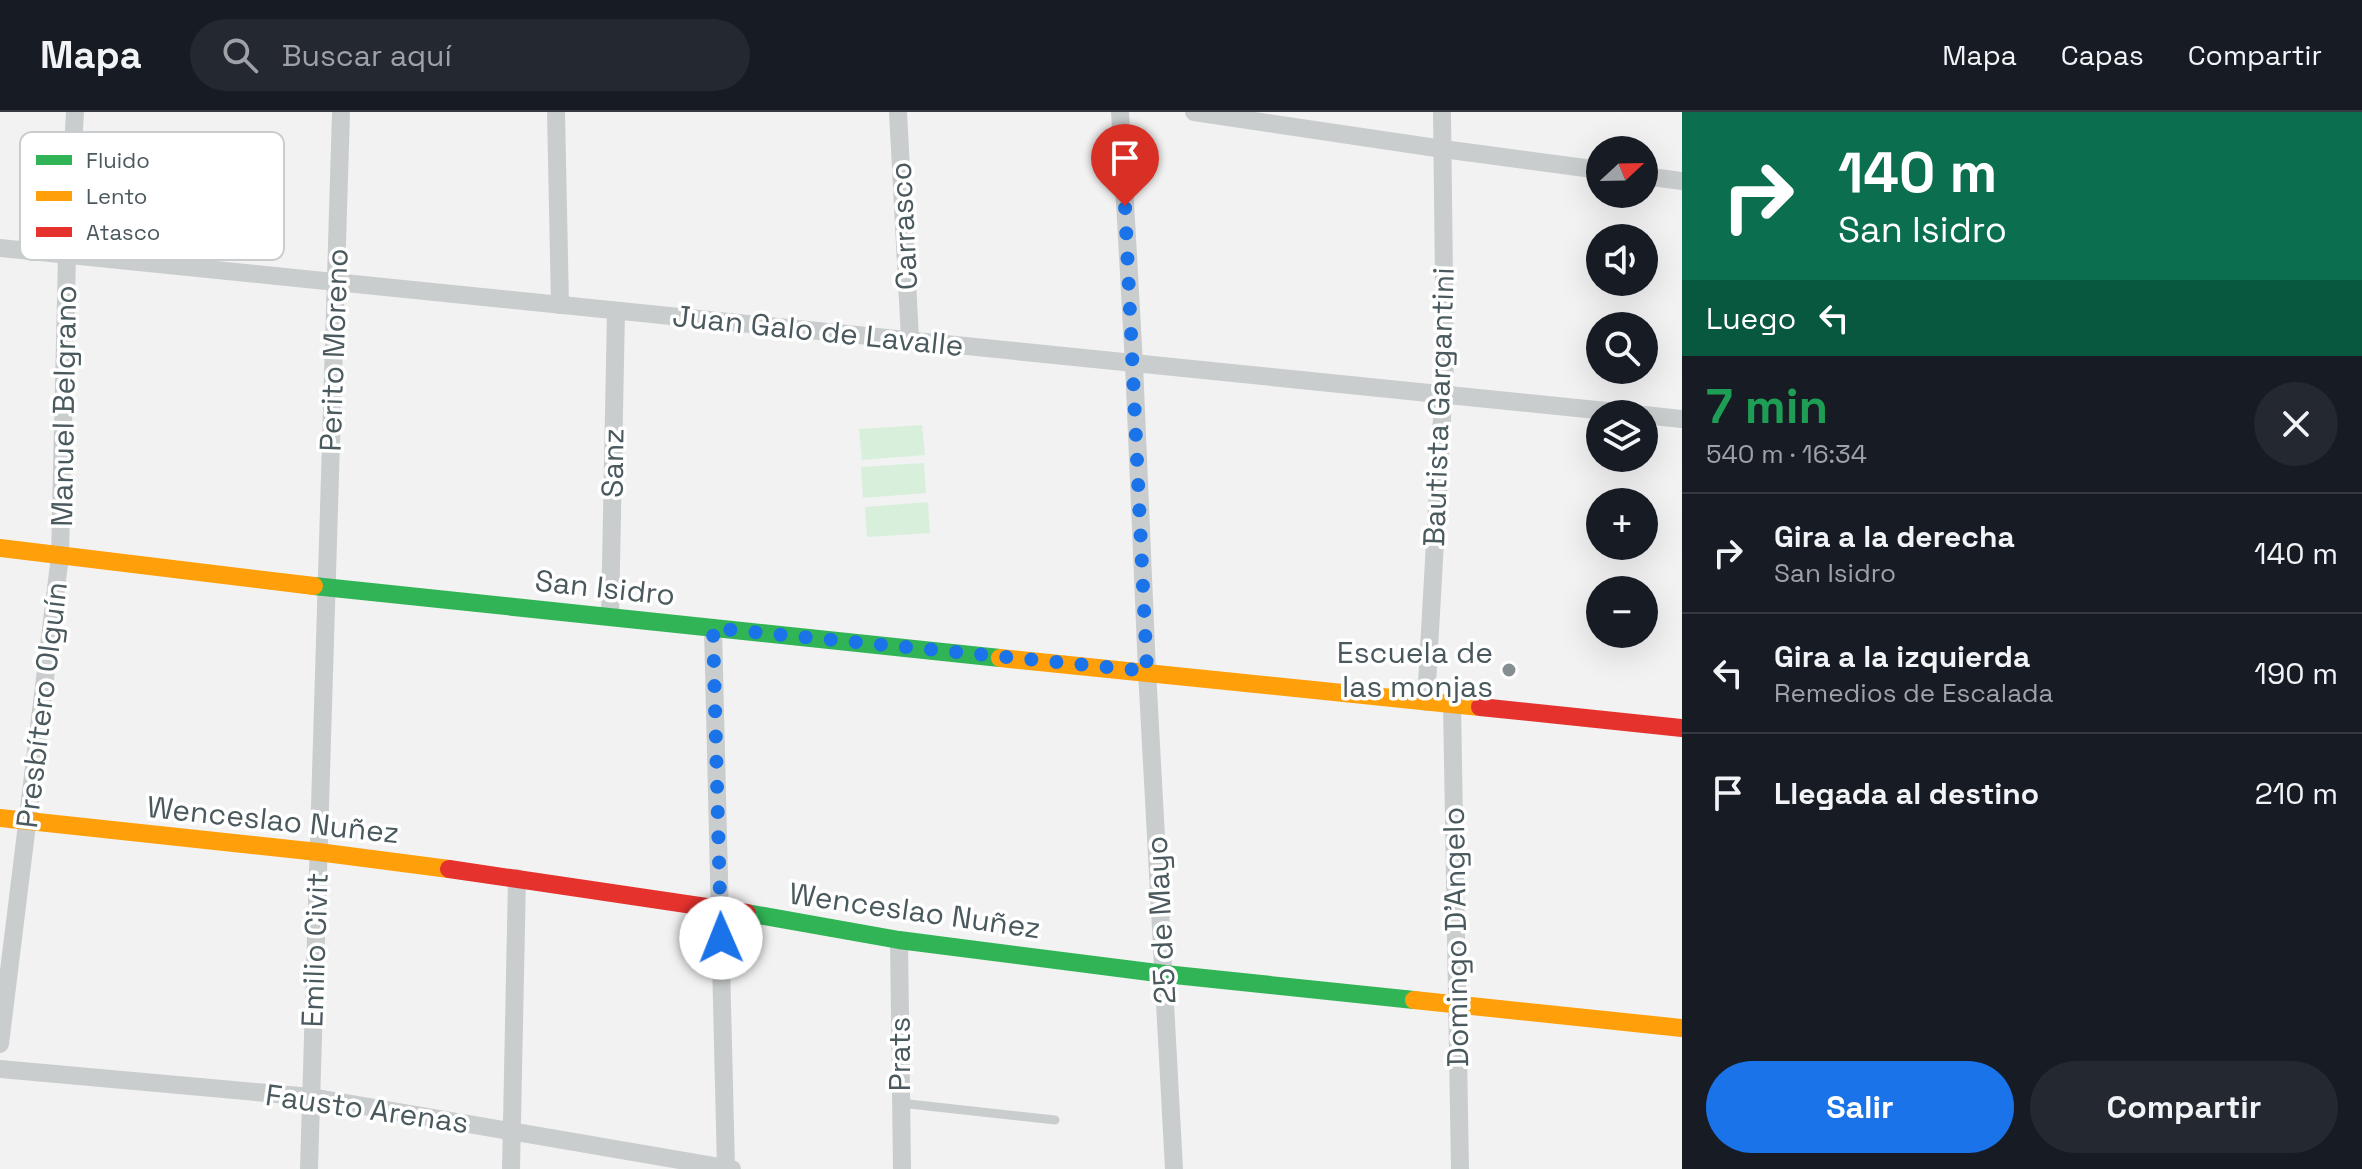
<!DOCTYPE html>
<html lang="es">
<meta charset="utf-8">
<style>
:root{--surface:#171b24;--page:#242831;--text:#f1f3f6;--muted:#9ea1a6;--line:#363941;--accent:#1a73e8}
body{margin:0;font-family:"Space Grotesk",sans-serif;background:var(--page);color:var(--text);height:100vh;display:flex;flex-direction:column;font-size:30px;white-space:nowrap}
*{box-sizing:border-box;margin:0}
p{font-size:26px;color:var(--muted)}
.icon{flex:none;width:44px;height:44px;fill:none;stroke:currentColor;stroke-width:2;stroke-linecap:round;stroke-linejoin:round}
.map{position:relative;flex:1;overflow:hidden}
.side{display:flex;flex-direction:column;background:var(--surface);width:680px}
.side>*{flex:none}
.top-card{background:#0b6e4f;color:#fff;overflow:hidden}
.needle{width:52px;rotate:68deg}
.buttons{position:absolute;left:1586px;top:24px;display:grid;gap:16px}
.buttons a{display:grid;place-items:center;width:72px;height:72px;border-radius:50%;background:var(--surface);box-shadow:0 8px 32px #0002;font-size:40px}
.pin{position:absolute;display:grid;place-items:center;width:68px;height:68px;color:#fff;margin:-82px -34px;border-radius:50% 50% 50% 0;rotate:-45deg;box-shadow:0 0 8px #0007}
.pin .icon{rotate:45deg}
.me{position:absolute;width:88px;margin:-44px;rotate:359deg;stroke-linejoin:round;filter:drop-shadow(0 0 6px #0008)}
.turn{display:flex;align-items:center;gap:28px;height:168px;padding:0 24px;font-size:36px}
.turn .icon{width:104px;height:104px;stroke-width:2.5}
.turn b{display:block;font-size:56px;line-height:68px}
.then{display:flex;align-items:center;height:76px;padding:0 24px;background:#0003;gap:16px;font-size:30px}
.round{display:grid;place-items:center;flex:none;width:84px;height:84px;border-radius:42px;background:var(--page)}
.summary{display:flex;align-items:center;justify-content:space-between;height:136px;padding:0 24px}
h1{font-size:48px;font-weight:600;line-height:60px;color:#1e9e55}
.button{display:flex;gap:16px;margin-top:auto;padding:16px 24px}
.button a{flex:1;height:92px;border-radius:48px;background:var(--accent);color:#fff;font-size:32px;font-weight:600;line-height:92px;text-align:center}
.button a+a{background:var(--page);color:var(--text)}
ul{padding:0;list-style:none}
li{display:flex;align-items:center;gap:24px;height:120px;padding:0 24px;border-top:2px solid var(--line)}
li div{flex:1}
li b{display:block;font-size:30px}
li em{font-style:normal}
header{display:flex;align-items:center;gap:48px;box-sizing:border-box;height:112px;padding:0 40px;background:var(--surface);border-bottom:2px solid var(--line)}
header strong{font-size:38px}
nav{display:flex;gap:44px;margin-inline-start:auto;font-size:28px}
.search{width:560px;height:72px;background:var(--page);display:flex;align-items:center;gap:20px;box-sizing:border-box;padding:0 28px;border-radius:44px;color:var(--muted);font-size:30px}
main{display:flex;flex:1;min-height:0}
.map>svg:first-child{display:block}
.green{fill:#d8f0db}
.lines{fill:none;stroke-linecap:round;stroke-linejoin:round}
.lane{stroke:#cacdce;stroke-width:9}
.street{stroke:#cacdce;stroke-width:18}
.fast{stroke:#30b455;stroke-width:18}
.slow{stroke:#ff9f0a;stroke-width:18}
.jam{stroke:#e5322d;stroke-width:18}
.route{stroke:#1a73e8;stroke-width:14;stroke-dasharray:0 25.2}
.poi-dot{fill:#858f92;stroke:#fff;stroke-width:3}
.labels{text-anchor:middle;stroke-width:7;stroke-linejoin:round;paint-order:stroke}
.street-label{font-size:30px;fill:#4a595e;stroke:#fff}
.poi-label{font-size:30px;fill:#4a595e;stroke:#fff;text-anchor:end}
.key{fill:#fff;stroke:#c9cdcf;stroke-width:2}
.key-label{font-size:22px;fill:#4a595e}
</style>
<header>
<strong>Mapa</strong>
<div class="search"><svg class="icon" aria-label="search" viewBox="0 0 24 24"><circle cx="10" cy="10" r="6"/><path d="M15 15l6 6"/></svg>Buscar aquí</div>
<nav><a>Mapa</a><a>Capas</a><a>Compartir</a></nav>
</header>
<main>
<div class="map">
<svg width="1682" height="1057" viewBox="0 0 1682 1057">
<rect width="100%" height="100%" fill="#f2f2f2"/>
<!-- green -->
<g class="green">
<polygon points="922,313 925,343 862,348 859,317"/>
<polygon points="924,351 926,381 863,386 861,355"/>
<polygon points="928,390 930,421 867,425 865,395"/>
</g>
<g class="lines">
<!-- lane -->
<polyline class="lane" points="900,991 1055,1008"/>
<!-- street -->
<g class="street">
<polyline points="556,0 560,193"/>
<polyline points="898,0 910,227"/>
<polyline points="1120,0 1134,252 1147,559 1174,1057"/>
<polyline points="1194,0 1443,37 1600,58"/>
<polyline points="1644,64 1682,69"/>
<polyline points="0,136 1636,302"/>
<polyline points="1644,303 1682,307"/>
<polyline points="610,504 616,199"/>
<polyline points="713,516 726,1057"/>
<polyline points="1426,590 1445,253 1442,0"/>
<polyline points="1452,593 1460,1057"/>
<polyline points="899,828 902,1057"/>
<polyline points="0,932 60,444 67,143 75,0"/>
<polyline points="0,957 311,985 732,1057"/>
<polyline points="309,1057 341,0"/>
<polyline points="511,1057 517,766"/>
</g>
<!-- fast -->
<g class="fast">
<polyline points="314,474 1000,546"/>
<polyline points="747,801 899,828 1165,862 1414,888"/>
</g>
<!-- slow -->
<g class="slow">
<polyline points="0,436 314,474"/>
<polyline points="1000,546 1480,595"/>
<polyline points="0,706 318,740 449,757"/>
<polyline points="1414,888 1682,916"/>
</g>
<!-- jam -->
<g class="jam">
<polyline points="1480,595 1682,616"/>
<polyline points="449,757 747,801"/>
</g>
</g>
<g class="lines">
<!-- route -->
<polyline class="route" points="721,826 713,516 1147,559 1125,94"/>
</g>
<!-- markers -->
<circle class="poi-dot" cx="1509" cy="558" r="8"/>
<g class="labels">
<!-- street labels -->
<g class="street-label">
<text transform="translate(904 114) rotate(-93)" y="10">Carrasco</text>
<text transform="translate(818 219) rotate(6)" y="10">Juan Galo de Lavalle</text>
<text transform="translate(334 238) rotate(-88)" y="10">Perito Moreno</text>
<text transform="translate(64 294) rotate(-89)" y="10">Manuel Belgrano</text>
<text transform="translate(1439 295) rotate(-88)" y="10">Bautista Gargantini</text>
<text transform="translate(613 351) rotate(-89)" y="10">Sanz</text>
<text transform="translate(605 476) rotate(6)" y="10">San Isidro</text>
<text transform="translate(42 593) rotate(-83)" y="10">Presbítero Olguín</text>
<text transform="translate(273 708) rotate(6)" y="10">Wenceslao Nuñez</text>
<text transform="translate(915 799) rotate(8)" y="10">Wenceslao Nuñez</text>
<text transform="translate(1161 808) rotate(-93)" y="10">25 de Mayo</text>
<text transform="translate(1456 825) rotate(-91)" y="10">Domingo D'Angelo</text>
<text transform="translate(315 838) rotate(-88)" y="10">Emilio Civit</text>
<text transform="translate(900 942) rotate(-90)" y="10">Prats</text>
<text transform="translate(367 997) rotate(8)" y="10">Fausto Arenas</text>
</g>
<!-- poi labels -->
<g class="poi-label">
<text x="1493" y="551">Escuela de<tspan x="1493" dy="34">las monjas</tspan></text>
</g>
</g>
<!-- legend -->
<rect x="20" y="20" width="264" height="128" rx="12" class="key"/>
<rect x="36" y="43" width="36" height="10" fill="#30b455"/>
<rect x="36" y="79" width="36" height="10" fill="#ff9f0a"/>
<rect x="36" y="115" width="36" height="10" fill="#e5322d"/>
<g class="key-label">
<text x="86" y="56">Fluido</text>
<text x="86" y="92">Lento</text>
<text x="86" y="128">Atasco</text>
</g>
</svg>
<div class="buttons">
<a><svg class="needle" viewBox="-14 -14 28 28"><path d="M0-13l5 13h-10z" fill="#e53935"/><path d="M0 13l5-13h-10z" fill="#9ea1a6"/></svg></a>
<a><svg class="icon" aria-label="sound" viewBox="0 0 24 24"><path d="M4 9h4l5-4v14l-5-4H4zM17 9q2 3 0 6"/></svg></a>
<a><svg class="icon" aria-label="search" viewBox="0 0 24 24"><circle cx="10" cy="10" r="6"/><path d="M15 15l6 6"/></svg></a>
<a><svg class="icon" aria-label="layers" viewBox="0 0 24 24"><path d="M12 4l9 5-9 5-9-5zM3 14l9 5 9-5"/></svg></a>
<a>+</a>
<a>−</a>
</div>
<div class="pin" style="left:1125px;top:94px;background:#d93025"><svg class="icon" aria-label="arrive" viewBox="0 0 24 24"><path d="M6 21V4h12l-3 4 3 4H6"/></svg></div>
<svg class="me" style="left:721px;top:826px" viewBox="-20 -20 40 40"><circle r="19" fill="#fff"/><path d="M0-13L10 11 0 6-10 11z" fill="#1a73e8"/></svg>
</div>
<section class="side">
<div class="top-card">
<div class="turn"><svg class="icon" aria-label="right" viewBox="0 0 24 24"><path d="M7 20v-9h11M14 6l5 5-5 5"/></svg><div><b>140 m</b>San Isidro</div></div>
<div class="then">Luego<svg class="icon" aria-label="left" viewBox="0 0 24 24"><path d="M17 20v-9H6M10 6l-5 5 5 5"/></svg></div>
</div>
<div class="summary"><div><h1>7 min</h1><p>540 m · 16:34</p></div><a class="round"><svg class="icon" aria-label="close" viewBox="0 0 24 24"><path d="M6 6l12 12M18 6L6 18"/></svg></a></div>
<ul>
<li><svg class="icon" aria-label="right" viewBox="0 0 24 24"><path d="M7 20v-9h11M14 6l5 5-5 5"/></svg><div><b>Gira a la derecha</b><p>San Isidro</p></div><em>140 m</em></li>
<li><svg class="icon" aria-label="left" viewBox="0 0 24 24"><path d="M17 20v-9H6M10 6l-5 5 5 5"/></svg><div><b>Gira a la izquierda</b><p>Remedios de Escalada</p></div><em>190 m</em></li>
<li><svg class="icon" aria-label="arrive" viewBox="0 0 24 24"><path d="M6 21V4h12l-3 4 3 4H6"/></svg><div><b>Llegada al destino</b></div><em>210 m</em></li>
</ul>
<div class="button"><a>Salir</a><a>Compartir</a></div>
</section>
</main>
